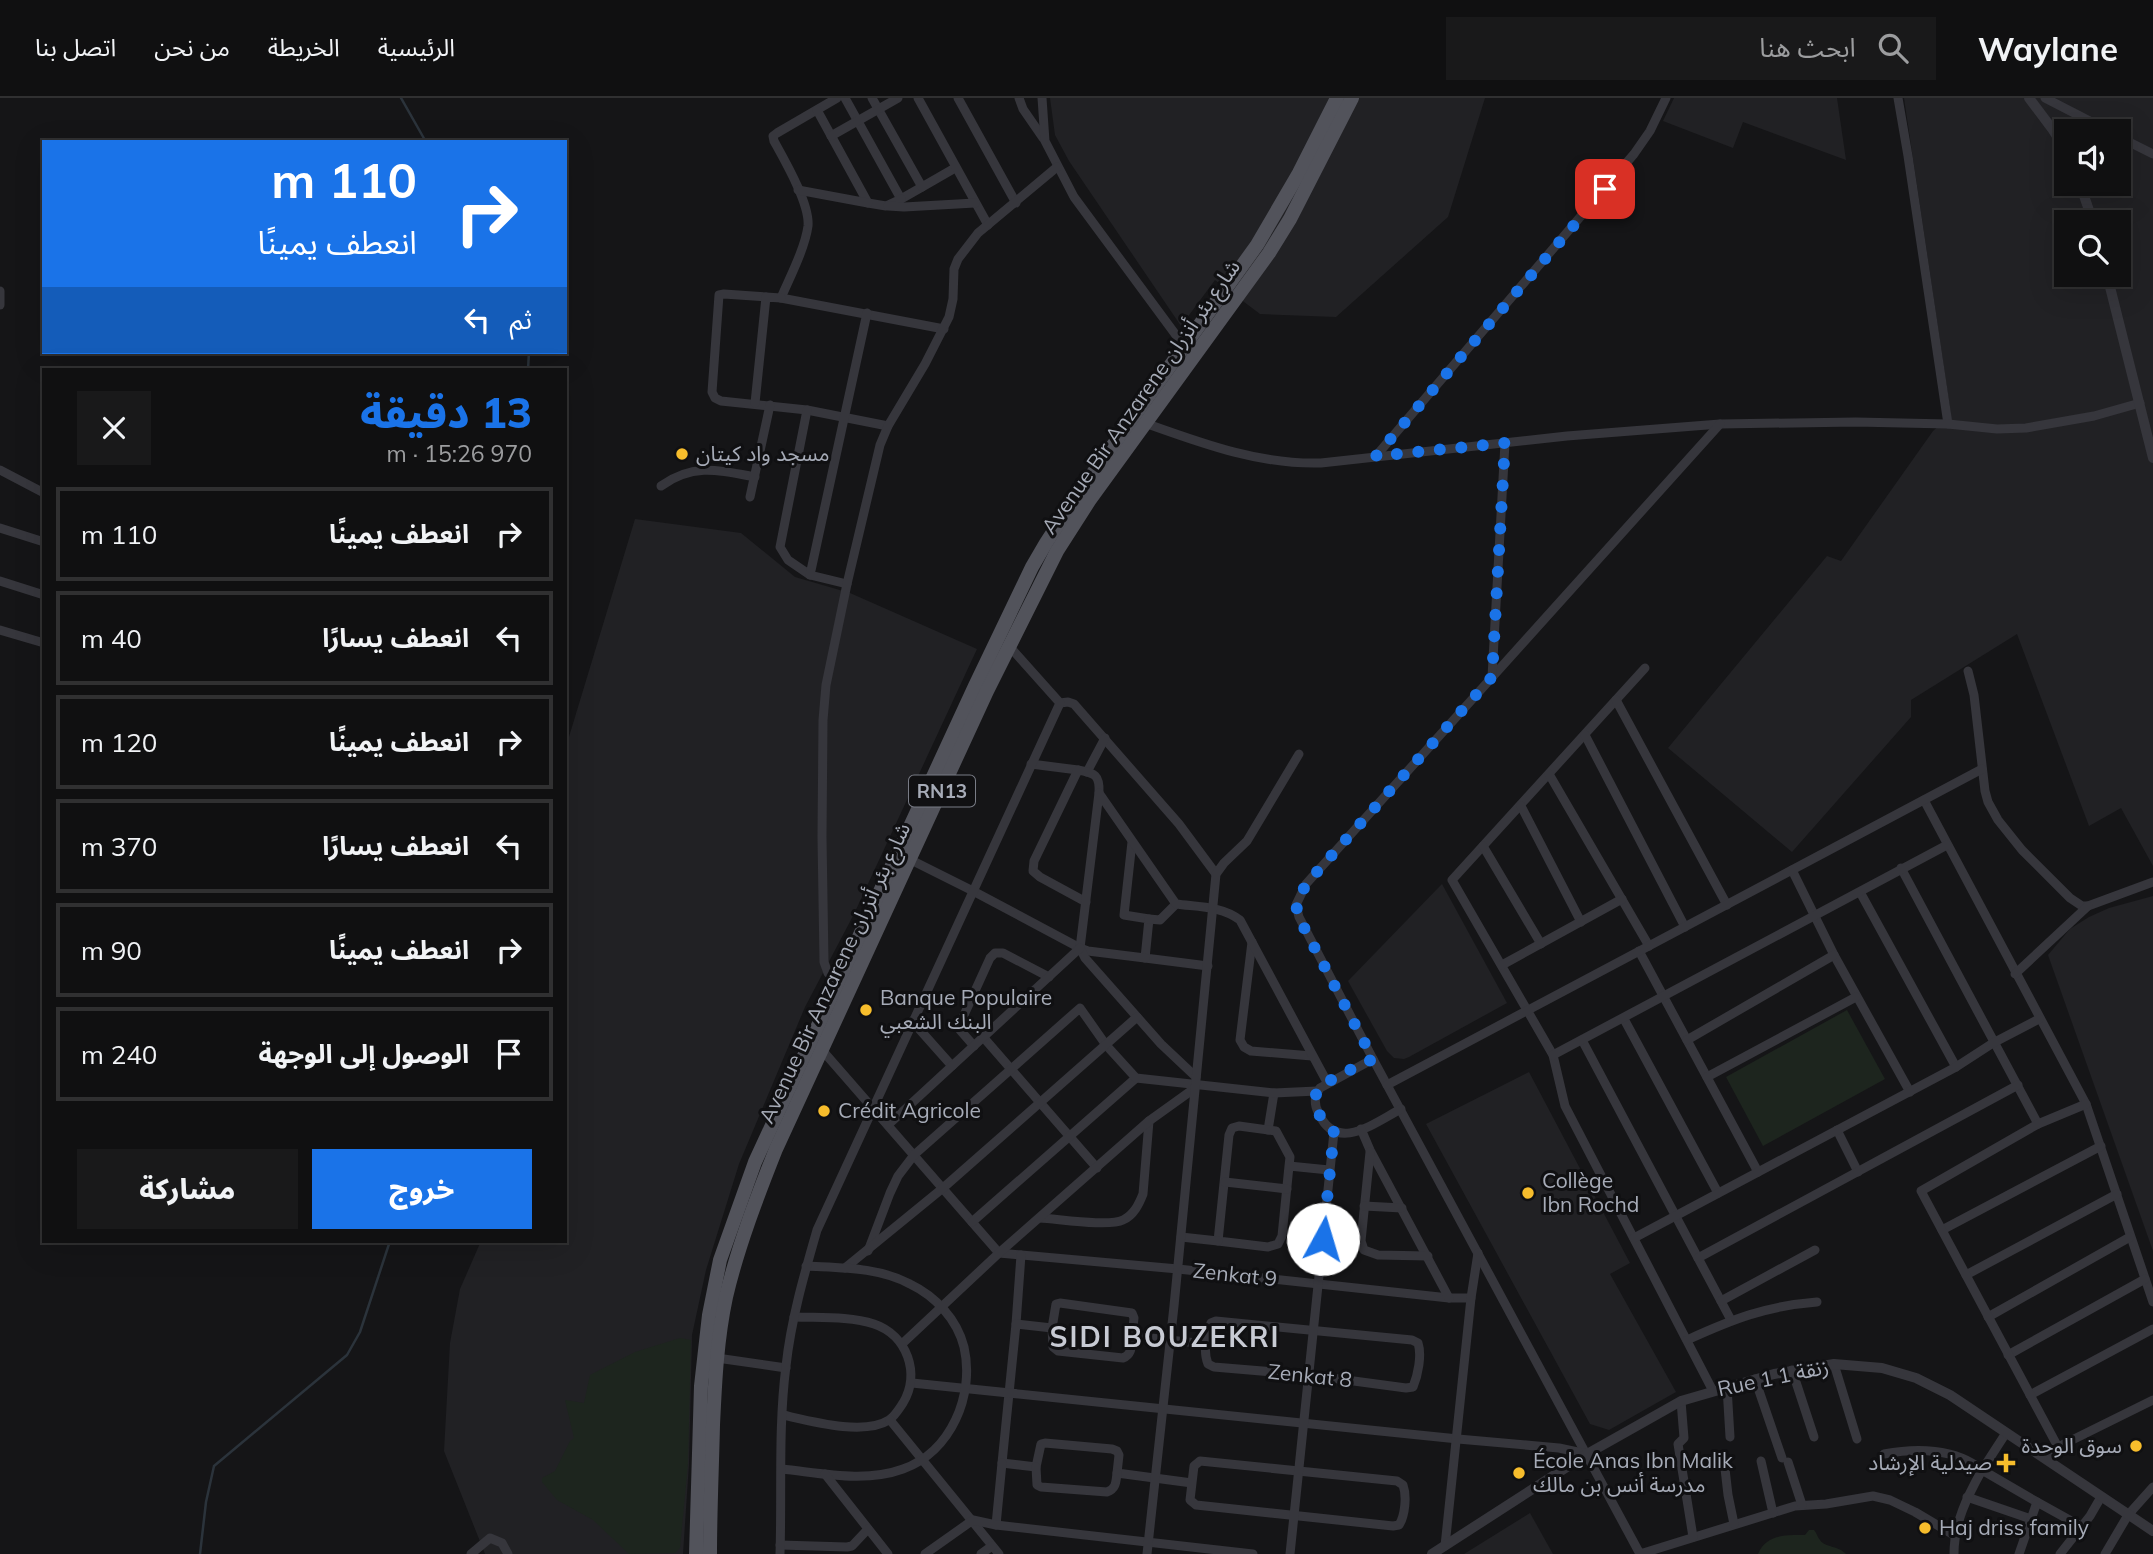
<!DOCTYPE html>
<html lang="ar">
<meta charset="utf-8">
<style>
:root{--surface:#101011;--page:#19191a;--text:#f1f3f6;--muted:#9c9d9f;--line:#303031;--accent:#1a73e8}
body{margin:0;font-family:Mulish,"Noto Sans Arabic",sans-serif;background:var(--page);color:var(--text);direction:rtl;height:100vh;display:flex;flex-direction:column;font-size:26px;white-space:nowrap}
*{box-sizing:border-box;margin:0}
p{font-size:23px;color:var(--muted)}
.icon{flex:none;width:38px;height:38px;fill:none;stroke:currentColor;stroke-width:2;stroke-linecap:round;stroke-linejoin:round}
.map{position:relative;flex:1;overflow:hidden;direction:ltr}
.side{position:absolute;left:42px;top:270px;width:525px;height:875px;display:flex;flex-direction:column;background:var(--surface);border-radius:0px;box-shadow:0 7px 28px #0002,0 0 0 2px var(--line);direction:rtl}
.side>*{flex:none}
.hud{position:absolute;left:42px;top:42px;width:525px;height:214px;border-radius:0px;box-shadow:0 7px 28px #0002,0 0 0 2px var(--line);direction:rtl;background:#1a73e8;color:#fff;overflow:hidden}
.tools{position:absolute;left:2054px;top:21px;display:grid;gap:14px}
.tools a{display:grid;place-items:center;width:77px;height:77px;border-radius:0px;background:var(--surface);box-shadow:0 7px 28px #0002,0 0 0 2px var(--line);font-size:35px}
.pin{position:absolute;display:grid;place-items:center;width:60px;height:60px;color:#fff;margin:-30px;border-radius:14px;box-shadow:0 4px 10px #0006}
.me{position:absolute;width:77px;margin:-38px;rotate:6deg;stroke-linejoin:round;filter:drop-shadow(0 0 5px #0008)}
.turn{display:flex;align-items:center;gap:24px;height:147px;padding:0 35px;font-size:32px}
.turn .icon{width:91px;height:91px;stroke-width:2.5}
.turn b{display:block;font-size:49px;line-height:60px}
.then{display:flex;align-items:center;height:66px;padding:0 35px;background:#0003;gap:14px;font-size:26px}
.round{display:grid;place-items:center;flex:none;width:74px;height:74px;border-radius:0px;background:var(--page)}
.headline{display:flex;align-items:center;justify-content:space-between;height:119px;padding:0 35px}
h1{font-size:42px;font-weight:800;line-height:52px;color:var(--accent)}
.action{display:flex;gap:14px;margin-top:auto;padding:14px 35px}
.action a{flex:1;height:80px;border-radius:0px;background:var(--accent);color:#fff;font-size:28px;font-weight:800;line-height:80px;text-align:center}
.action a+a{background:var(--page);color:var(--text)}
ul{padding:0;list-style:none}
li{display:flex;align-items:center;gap:21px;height:94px;margin:0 14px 10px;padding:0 21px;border:4px solid var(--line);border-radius:0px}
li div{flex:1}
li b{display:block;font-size:26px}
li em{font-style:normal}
header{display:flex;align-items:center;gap:42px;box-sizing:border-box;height:98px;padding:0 35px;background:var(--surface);border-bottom:2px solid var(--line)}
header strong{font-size:33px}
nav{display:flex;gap:38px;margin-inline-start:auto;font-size:24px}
.search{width:490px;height:63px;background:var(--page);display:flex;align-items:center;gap:18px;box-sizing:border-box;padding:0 24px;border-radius:0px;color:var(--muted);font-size:26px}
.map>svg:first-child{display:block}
.built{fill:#212124;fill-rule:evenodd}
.green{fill:#1d251e}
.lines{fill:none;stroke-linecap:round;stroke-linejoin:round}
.stream{stroke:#2b333b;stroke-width:2.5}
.minor{stroke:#36363c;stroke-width:9}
.tertiary{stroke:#36363c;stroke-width:10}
.primary{stroke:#52535b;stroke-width:14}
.route{stroke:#1a73e8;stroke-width:12;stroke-dasharray:0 21.6}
.poi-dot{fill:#f7bd2c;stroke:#101012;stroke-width:2.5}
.labels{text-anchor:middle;stroke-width:6;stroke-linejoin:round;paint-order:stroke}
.shield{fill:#101012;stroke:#797c86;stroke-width:2}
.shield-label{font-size:19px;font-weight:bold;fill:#a6abb7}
.street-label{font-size:21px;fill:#a6abb7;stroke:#101012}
.poi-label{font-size:21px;fill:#a6abb7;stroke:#101012;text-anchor:start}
.district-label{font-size:28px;font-weight:bold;letter-spacing:2px;fill:#c7cad3;stroke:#101012}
</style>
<header>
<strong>Waylane</strong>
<div class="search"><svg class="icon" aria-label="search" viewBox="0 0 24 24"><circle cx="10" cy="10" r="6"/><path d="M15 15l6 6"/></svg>ابحث هنا</div>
<nav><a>الرئيسية</a><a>الخريطة</a><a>من نحن</a><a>اتصل بنا</a></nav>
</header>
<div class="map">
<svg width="2153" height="1456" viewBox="0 0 2153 1456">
<rect width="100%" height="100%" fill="#151517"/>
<!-- built -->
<g class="built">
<polygon points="1050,0 1485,0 1448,119 1336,219 1260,216 1215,182 1181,228 1069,63 1055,37"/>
<polygon points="1674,0 1837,0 1846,62 1743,24 1733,50 1663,23"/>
<path d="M1904,0H2153V768L2121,710L2089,728L2017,536L1911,602V619L1792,754L1668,650L1827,458L1841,463L1933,333L1951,317ZM2067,33H2119V86H2067ZM2067,124H2119V177H2067Z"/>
<polygon points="635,421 741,435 795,479 850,495 977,551 854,816 805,909 739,1066 706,1172 692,1237 689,1366 683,1456 485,1456 444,1353 450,1245 460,1191 481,1143 565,1143 565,652"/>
<polygon points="1442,786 1507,905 1409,959 1404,961 1394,960 1387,953 1348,883"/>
<polygon points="2153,798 2153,1153 2048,857 2070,831 2089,819 2109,810"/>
<polygon points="1529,974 1630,1165 1610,1176 1676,1294 1609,1332 1590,1326 1426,1026"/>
<polygon points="1530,1415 1553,1456 1464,1456"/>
</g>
<!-- green -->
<g class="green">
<polygon points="1847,912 1885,981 1763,1048 1726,979"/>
<polygon points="680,1240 691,1242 688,1366 680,1450 675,1455 629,1456 593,1422 557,1402 542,1384 542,1380 555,1373 570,1343 574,1340 565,1302 584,1305 590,1277 635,1254"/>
<path d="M1809,1432H1814C1817,1435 1817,1439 1820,1442C1825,1450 1838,1447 1846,1456H1758C1766,1436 1786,1437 1805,1437Z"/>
</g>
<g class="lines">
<!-- stream -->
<g class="stream">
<polyline points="401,0 426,44"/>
<polyline points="528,271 529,254"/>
<polyline points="200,1456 206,1404 214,1368 347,1257 360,1234 390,1143"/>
</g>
<!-- minor -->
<g class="minor">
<path d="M837,0L777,35L773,38L774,43C785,63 810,106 808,128C805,150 790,179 781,200L944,231"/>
<polyline points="845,0 901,101 922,89"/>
<polyline points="872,0 922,89 955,70"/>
<polyline points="918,0 988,127"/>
<polyline points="958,0 1016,105"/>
<polyline points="1019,0 1023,11 1043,40"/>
<polyline points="1042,0 1045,43 1074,99 1184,248"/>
<polyline points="1898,0 1908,58 1948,326"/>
<polyline points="2045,0 2109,33"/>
<polyline points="817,12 868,105 886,108 901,101"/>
<polyline points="831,38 898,0"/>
<polyline points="2119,39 2153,56"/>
<polyline points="798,92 868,105"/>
<polyline points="888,108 904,109 975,105"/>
<polyline points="0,193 0,207"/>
<polyline points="766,199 724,196 719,197 712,294 715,300 721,303 807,312 888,328"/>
<polyline points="755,305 766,199 781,200"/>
<polyline points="807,312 780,449 788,462 810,477"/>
<path d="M1145,325C1201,345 1260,367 1321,365L1567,338L1720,326L1856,324L1948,326L1997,331L2026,330L2094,318L2140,305"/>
<polyline points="1720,326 1306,786 1296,807 1299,819 1373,961 1640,1456 1795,1408 1826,1406 1873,1398 1890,1402 1915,1414 1954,1437"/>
<polyline points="1376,358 1634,56 1650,33 1666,0"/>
<polyline points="0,372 44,395"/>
<path d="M661,388C693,365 719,372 755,379"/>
<polyline points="750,399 770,307"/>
<polyline points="0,430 44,444"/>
<polyline points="0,483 44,497"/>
<polyline points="847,486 810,477 867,215"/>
<polyline points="0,532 44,545"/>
<polyline points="1645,570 1452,782 1553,957 1565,1008 1713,1293"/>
<polyline points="1968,573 1974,597 1985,693 1988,704 1998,722 2022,752 2070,800 2082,808 2088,808 2153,784"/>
<polyline points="1492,579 1505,345"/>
<polyline points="1616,602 1727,807"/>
<polyline points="1060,605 1068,604 1074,606 1179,726 1216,776"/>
<polyline points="1585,637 1685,829"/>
<polyline points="1031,666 1078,672"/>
<polyline points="1087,674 1105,640"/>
<polyline points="1549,676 1649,848"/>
<polyline points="1924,702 2086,1006 2153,1204"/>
<polyline points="1521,708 1581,824"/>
<polyline points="1132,744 1124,817 1149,821 1145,860 1208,868"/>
<polyline points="1483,748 1541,846"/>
<polyline points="911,762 973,793 1080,850 1088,853 1145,860"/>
<polyline points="1901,770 2038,1026"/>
<polyline points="1792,772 1834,857 1910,994"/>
<polyline points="1860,794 1956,969"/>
<path d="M1086,804L1040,779L1033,773L1034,763L1078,672C1095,675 1100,677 1099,695"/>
<polyline points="1149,821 1160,822 1176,806"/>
<polyline points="1252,844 1240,942 1244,949 1251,953 1312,958"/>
<polyline points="1639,853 1758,1074"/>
<polyline points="1502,867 1622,801"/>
<polyline points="2015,876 2088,808"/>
<polyline points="837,886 828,875 824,864 822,739 823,622 826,587 847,486 880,347 888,328 925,266 949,219 953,201 954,171 958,161 978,135 1057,69"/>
<polyline points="1624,921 1718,1095"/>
<polyline points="912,923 952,968"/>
<polyline points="984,940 1097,1070"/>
<polyline points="1582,942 1731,1222"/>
<polyline points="1687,942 1834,857"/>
<polyline points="974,948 960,932 959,928 990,860 995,855 1003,855 1049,879"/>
<polyline points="822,952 999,1155 1178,1171 1449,1200 1471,1200"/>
<polyline points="1553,957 1947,747"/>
<path d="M1373,961L1320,990C1314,998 1314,1007 1319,1016C1337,1055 1374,1025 1401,1011"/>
<path d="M1196,979L1161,946L1085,860L1080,850L1099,695L1176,806C1198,809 1222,808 1240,822L1327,984"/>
<polyline points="1707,979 1856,899"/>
<polyline points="1387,987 1982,671"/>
<polyline points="888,1027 1080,850"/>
<polyline points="1361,1031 1370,1052 1449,1200"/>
<polyline points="1268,1032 1274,995"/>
<polyline points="1837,1032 1858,1074"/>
<polyline points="1370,1054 1361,1143 1364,1152 1378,1157 1428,1158"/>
<polyline points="1289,1068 1290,1059 1276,1033 1239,1028 1232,1030 1229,1037 1218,1143 1268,1149 1278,1146 1282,1138 1289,1068 1329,1072"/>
<polyline points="1225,1084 1287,1091"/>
<polyline points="1364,1108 1402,1110"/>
<path d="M1040,1120C1059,1121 1109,1129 1123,1122C1134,1117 1139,1106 1143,1096L1149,1023"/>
<polyline points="972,1124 1136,980"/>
<polyline points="1942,1132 2101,1048"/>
<polyline points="1181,1139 1218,1143"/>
<polyline points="1634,1140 1956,969 1993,945 2039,921"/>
<polyline points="868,1153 890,1095 898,1078 914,1057 1080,910 1106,947 1136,980 1274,995 1317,993"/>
<polyline points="1698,1160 2018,987"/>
<polyline points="845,1170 943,1090 1137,919"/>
<polyline points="1966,1177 2117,1096"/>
<polyline points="1721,1203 1815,1152"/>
<polyline points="1988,1219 2130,1139"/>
<path d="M1216,1223L1412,1242L1418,1245C1422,1257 1418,1277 1413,1289L1406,1290L1309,1277L1214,1269L1208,1266C1203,1254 1206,1237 1211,1225Z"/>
<polyline points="1016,1226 1021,1157"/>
<path d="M1052,1230L1053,1249L1058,1253L1123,1260C1133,1256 1131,1247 1132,1238L1206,1246"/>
<path d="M1132,1238L1134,1220L1132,1215L1060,1205L1056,1206L1052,1230L1016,1226L1002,1365L1036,1369L1041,1346L1045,1345L1112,1351L1117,1353L1119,1357L1117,1375L1192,1385L1190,1402L1196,1407L1393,1428L1399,1427C1405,1418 1407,1398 1403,1387L1397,1383L1200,1363L1194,1368L1192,1385"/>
<path d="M1687,1242C1733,1221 1766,1208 1817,1204"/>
<polyline points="903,1245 999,1155 1149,1023 1195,990"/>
<polyline points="2008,1257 2145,1181"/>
<polyline points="717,1260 786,1270"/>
<polyline points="1834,1266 1857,1341"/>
<polyline points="1792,1272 1814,1339"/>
<polyline points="1755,1281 1782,1360"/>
<polyline points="912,1285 1458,1341 1559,1350 1587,1356"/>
<polyline points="1727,1289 1730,1339"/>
<polyline points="2030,1297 2153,1231"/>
<polyline points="1681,1303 1684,1340 1678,1346 1693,1439"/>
<path d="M783,1317C810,1323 864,1338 889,1322C895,1318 899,1311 903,1305C921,1276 907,1237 874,1226C850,1218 820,1220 794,1219"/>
<polyline points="890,1322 999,1456"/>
<polyline points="2058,1349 1921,1093 2038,1026 2086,1006"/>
<path d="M1884,1356C1916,1350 1955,1350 1982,1372L2006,1335"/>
<polyline points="2044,1360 2058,1349 2153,1302"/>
<polyline points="1724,1362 1728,1397 1734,1426"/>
<polyline points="1761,1363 1773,1415"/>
<polyline points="1788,1364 1802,1407"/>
<path d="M1036,1369L1037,1387L1041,1389L1107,1394C1116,1391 1116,1384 1117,1375"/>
<path d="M782,1371C821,1375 865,1385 903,1371C951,1354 975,1297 964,1249C957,1221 935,1198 910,1186C878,1169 841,1170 806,1168"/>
<polyline points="825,1376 888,1456"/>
<polyline points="1967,1399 2031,1421"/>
<polyline points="996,1427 1002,1365"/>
<polyline points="780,1447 847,1449 852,1448 868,1431"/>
<polyline points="1445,1448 1471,1200 1478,1155"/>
<polyline points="471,1456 490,1440 502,1445 508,1456"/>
<path d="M780,1456C782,1394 778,1330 786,1268C791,1222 804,1177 817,1132L1060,605L1010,549"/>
<polyline points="925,1456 973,1422 996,1427 1253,1456"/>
<polyline points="981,1456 992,1448"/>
<polyline points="1147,1456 1174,1208 1216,776 1224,765 1247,743 1299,656"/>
<polyline points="1290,1456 1334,1034"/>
<path d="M1954,1456C1954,1425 1967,1399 1982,1372L2037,1404"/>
<polyline points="2019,1456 2037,1404 2082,1429"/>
<polyline points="2060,1456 2090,1418 2101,1399"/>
<polyline points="2105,1456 2128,1417 2153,1389"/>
</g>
<!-- tertiary -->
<g class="tertiary">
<polyline points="2029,0 2053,32 2067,54"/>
<polyline points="2080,86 2093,124"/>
<polyline points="2107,177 2153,360"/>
<polyline points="1432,1456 1587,1356 1681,1303 1774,1276 1834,1266 1882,1270 1916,1280 1950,1297 2153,1433"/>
</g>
<!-- primary -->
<g class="primary">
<polyline points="696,1456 701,1288 709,1217 720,1162 755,1064 975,588 1032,469 1046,445 1078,396 1257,147 1299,75 1337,0"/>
<path d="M710,1456C710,1413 712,1370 713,1327C715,1284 717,1241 726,1199C738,1148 757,1099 776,1051L987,593L1057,453L1089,403L1269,155L1290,121L1352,0"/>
</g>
</g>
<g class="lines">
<!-- route -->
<path class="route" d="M1323,1141L1334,1034C1323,1025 1308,1005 1319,991C1326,982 1361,967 1373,961L1299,820L1296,807L1306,786L1492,579L1505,345L1376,358L1605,91"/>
</g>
<!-- markers -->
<g class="poi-dot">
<circle cx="682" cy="356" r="7"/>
<circle cx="866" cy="912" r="7"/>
<circle cx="824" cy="1013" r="7"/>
<circle cx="1528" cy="1095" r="7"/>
<circle cx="2136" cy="1348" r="7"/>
<path d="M2002.5 1354.5h7v7h7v7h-7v7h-7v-7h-7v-7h7z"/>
<circle cx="1519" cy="1375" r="7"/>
<circle cx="1925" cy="1430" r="7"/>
</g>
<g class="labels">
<!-- shield labels -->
<rect class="shield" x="909" y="677.5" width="66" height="31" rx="5"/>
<g class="shield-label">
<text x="942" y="700">RN13</text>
</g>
<!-- street labels -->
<g class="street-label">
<text transform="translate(1141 299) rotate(-55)" y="7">Avenue Bir Anzarene شارع بئر أنزران</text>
<text transform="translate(835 875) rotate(-65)" y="7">Avenue Bir Anzarene شارع بئر أنزران</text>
<text transform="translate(1235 1177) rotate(6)" y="7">Zenkat 9</text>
<text transform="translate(1310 1278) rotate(6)" y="7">Zenkat 8</text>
<text transform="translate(1773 1280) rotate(-12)" y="7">Rue 1 زنقة 1</text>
</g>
<!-- poi labels -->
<g class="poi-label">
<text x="696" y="363">مسجد واد كيتان</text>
<text x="880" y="907">Banque Populaire<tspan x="880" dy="24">البنك الشعبي</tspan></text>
<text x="838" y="1020">Crédit Agricole</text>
<text x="1542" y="1090">Collège<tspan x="1542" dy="24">Ibn Rochd</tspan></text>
<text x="2122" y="1355" text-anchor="end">سوق الوحدة</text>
<text x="1533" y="1370">École Anas Ibn Malik<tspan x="1533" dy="24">مدرسة أنس بن مالك</tspan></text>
<text x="1992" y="1372" text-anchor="end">صيدلية الإرشاد</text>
<text x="1939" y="1437">Haj driss family</text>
</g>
<!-- district labels -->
<g class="district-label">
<text x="1165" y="1249">SIDI BOUZEKRI</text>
</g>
</g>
</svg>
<div class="tools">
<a><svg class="icon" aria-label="sound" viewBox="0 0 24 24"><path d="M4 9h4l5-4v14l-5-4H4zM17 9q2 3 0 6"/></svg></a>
<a><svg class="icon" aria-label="search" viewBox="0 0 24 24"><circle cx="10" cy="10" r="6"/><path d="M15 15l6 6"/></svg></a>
</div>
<div class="pin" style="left:1605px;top:91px;background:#d93025"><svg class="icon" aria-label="arrive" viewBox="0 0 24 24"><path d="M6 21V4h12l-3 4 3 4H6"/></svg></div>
<svg class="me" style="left:1323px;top:1141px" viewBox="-20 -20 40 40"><circle r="19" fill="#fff"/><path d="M0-13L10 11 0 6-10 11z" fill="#1a73e8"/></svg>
<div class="hud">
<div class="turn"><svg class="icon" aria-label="right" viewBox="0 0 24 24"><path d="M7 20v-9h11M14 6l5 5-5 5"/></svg><div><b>110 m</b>انعطف يمينًا</div></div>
<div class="then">ثم<svg class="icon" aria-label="left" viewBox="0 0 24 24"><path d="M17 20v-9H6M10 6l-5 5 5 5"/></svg></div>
</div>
<section class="side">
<div class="headline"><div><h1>13 دقيقة</h1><p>970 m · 15:26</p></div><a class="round"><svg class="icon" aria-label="close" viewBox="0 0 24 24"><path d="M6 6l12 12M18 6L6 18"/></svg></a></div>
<ul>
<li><svg class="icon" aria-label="right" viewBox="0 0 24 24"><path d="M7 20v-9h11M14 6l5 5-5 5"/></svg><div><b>انعطف يمينًا</b></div><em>110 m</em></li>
<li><svg class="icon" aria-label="left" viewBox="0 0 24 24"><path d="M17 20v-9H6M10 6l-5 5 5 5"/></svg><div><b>انعطف يسارًا</b></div><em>40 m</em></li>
<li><svg class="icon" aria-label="right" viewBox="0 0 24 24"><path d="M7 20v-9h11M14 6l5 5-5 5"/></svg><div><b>انعطف يمينًا</b></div><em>120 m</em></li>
<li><svg class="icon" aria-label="left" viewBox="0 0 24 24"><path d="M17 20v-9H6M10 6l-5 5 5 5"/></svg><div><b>انعطف يسارًا</b></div><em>370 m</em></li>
<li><svg class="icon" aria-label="right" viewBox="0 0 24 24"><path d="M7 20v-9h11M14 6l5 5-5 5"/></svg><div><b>انعطف يمينًا</b></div><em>90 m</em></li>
<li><svg class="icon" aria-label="arrive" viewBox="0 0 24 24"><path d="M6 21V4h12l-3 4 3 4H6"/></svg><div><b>الوصول إلى الوجهة</b></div><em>240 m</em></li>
</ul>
<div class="action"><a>خروج</a><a>مشاركة</a></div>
</section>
</div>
